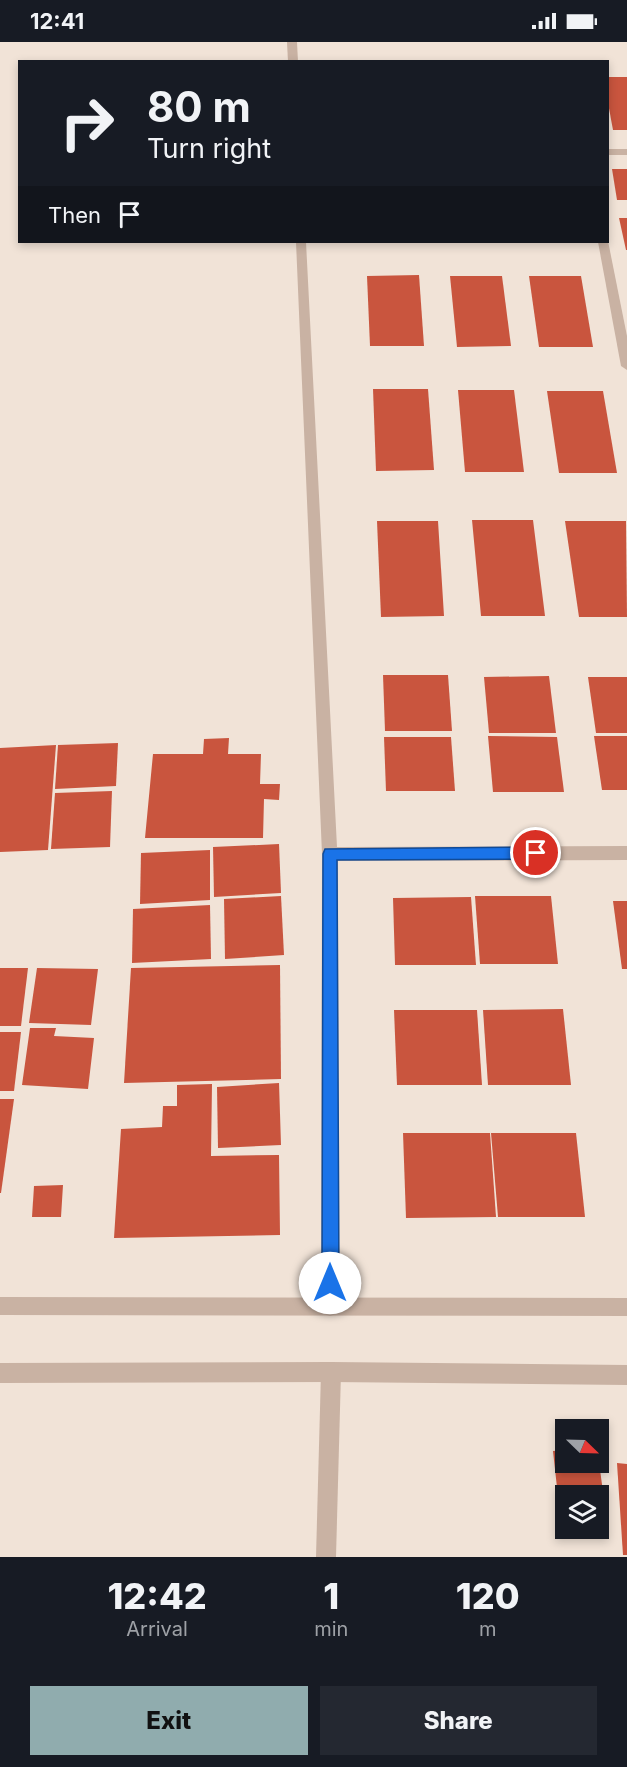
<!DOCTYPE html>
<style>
:root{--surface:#171b24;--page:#242831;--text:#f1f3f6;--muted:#9ea1a6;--accent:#90acae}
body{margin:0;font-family:Inter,sans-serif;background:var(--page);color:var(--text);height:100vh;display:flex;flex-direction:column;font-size:22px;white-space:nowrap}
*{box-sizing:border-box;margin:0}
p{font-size:20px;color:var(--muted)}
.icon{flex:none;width:33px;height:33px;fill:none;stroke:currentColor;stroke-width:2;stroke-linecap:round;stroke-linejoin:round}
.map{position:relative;height:1515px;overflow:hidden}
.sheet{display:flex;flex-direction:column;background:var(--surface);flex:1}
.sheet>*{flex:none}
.guide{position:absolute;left:18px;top:18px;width:591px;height:183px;border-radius:0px;box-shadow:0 3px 9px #0003;background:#171b24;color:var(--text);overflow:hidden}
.needle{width:39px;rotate:113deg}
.fabs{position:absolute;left:555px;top:1377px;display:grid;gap:12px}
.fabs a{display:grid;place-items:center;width:54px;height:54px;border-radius:0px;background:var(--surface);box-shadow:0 3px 9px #0003;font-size:30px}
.pin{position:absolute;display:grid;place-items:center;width:51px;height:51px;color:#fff;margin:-26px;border:3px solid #fff;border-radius:50%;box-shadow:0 2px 6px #0007}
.me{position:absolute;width:66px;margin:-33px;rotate:0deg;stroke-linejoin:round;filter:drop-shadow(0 0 4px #0008)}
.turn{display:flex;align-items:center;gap:21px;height:126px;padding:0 30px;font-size:27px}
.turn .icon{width:78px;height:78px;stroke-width:2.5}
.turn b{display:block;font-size:42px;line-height:51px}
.then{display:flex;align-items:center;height:57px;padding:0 30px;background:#0003;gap:12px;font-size:22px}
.eta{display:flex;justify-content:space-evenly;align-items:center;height:102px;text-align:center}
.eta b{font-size:36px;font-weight:800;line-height:42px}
.button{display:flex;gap:12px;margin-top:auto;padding:12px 30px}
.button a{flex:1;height:69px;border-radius:0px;background:var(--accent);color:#111;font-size:24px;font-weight:800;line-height:69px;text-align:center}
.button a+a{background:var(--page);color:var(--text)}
.status{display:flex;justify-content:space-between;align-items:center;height:42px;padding:0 30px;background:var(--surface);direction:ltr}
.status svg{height:16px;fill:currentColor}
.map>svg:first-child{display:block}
.building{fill:#c9553e}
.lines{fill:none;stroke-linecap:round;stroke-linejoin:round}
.minor{fill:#c9b2a3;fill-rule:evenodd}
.tertiary{fill:#c9b2a3;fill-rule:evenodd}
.route{fill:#1a73e8;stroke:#114b97;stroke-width:1.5}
</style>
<div class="status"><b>12:41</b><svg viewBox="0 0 49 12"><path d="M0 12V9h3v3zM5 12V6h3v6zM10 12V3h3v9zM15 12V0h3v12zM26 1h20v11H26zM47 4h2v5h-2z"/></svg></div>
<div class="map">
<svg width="627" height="1515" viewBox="0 0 627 1515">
<rect width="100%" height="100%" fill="#f1e3d7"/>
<!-- building -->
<g class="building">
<polygon points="608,35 627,35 627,88 613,88 608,61"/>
<polygon points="612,127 627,127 627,158 617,158"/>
<polygon points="619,176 627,176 627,208 626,208"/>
<polygon points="419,233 424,304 370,304 367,234"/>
<polygon points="450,234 502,234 511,304 457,305"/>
<polygon points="529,234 581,234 593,305 539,305"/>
<polygon points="373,347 428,347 434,428 376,429"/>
<polygon points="458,348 514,348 524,430 465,430"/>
<polygon points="547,349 603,349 617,431 559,431"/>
<polygon points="472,478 533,478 545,574 481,574"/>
<polygon points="377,479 438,479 444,574 381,575"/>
<polygon points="565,479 626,479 627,575 579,575"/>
<polygon points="383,633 448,633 452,689 385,689"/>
<polygon points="549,634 556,691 489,691 484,635"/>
<polygon points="588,635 627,635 627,691 596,691"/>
<polygon points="488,694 557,695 564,750 493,750"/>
<polygon points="594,694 627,694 627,748 602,748"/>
<polygon points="384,695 451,695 455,749 386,749"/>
<polygon points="229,696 228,712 261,712 260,742 280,742 279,758 264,757 263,796 145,796 153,712 203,712 204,697"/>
<polygon points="118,701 116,744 55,747 58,703"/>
<polygon points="56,703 48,808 0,810 0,706"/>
<polygon points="112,749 110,805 51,807 55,751"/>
<polygon points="279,802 281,851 214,855 213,805"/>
<polygon points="210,808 210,858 140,862 141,811"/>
<polygon points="281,854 284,913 225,917 224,857"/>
<polygon points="475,854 551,854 558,922 480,922"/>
<polygon points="471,855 476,923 395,923 393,856"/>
<polygon points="613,859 627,859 627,927 622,927"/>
<polygon points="210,863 211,917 132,921 133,867"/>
<polygon points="280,923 281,1037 124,1041 131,926"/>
<polygon points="0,926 28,926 21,984 0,984"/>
<polygon points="37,926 98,927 91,983 29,981"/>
<polygon points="563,967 571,1043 488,1043 483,968"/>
<polygon points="394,968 477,968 482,1043 397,1043"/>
<polygon points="30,986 56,986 54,994 94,996 88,1047 22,1043"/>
<polygon points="0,990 21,990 14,1049 0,1049"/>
<polygon points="279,1041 281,1103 218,1106 217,1045"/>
<polygon points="212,1042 211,1114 279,1113 280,1193 114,1196 121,1087 162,1085 163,1064 177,1064 177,1043"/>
<polygon points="0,1057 14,1057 1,1151 0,1151"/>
<polygon points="403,1091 490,1091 496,1175 406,1176"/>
<polygon points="491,1091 576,1091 585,1175 498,1175"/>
<polygon points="63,1143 61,1175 32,1175 34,1144"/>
<polygon points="566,1408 566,1420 599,1420 607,1480 598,1481 598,1454 566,1454 566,1482 561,1482 553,1409"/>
<polygon points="617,1421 627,1422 627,1513 623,1513"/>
</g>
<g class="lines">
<!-- minor -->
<g class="minor">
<polygon points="287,0 297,0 298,20 288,20"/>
<rect x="608" y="107" width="19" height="6"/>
<polygon points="608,199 627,294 627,328 621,324 598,200"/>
<polygon points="296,200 306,200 337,805 627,804 627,818 338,819 339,1265 337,1272 330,1274 323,1272 321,1265 322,812"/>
<polygon points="331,1320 338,1323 341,1330 336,1515 316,1515 321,1330 324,1323"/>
</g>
<!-- tertiary -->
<g class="tertiary">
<polygon points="0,1255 627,1256 627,1274 0,1273"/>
<polygon points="331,1320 627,1323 627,1343 331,1340 0,1341 0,1321"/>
</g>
</g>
<!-- route -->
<polygon class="route" points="536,805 541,807 543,811 541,816 536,817 337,818 339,1241 336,1247 330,1250 324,1247 322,1241 323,812 325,807"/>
</svg>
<div class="fabs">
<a><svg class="needle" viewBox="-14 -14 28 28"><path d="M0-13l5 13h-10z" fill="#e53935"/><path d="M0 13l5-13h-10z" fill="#9ea1a6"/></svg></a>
<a><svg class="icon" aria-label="layers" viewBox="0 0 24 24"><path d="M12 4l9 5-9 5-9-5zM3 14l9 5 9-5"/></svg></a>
</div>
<div class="pin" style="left:536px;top:811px;background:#d93025"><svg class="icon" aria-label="arrive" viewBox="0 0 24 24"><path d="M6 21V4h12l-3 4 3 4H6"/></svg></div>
<svg class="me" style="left:330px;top:1241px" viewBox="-20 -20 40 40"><circle r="19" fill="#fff"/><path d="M0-13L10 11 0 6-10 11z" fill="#1a73e8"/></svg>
<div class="guide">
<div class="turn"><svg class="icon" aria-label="right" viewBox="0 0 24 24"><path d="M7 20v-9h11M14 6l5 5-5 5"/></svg><div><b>80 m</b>Turn right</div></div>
<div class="then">Then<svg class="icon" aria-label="arrive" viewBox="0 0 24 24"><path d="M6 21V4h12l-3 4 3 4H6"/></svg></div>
</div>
</div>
<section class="sheet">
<div class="eta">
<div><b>12:42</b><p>Arrival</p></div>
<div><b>1</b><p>min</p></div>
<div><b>120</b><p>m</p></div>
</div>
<div class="button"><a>Exit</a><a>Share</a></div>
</section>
